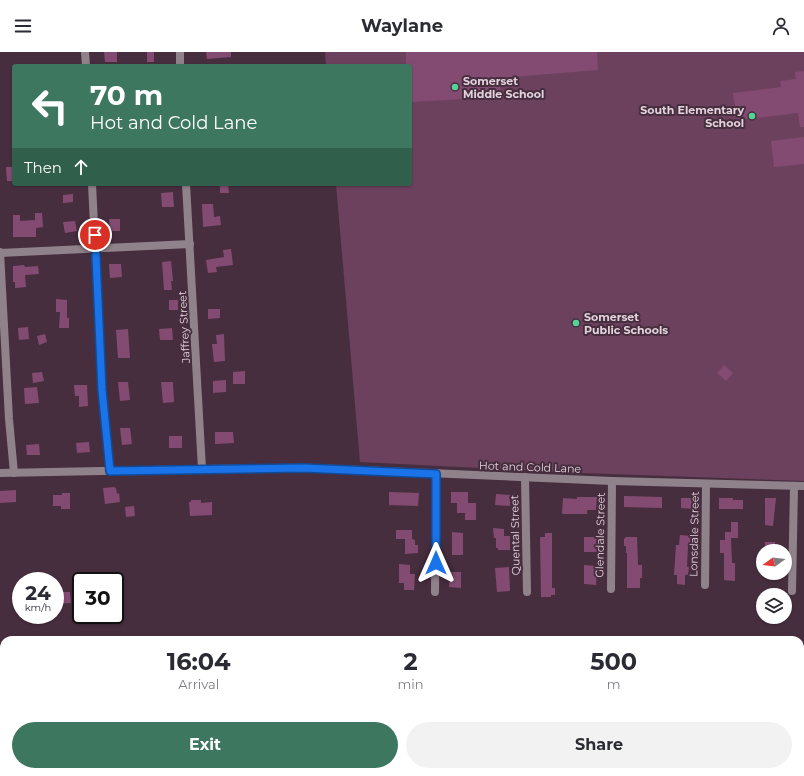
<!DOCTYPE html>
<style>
:root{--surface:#fff;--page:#f2f2f3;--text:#2b2b33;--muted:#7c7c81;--accent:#3d7760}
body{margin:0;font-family:Montserrat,sans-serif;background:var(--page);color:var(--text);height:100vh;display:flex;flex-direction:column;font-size:15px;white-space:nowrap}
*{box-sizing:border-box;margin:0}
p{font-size:13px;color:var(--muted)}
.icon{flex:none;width:22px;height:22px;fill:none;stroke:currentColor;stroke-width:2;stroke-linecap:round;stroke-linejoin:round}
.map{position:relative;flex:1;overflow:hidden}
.panel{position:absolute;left:0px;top:584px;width:804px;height:140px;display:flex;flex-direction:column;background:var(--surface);border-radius:12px 12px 0 0;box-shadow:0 1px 3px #0004}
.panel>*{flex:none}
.guide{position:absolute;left:12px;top:12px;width:400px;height:122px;border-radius:4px;box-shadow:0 1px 3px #0004;background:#3d7760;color:#fff;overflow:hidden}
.needle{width:26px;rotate:255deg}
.buttons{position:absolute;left:756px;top:492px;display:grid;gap:8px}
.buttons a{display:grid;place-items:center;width:36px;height:36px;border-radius:50%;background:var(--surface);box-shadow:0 1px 3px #0004;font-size:20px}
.speed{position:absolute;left:12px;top:520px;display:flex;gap:8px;font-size:20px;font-weight:700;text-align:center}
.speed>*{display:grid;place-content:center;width:52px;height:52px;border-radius:50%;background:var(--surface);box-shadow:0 1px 3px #0004;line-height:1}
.speed small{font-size:10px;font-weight:400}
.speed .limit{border:2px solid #111;border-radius:6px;background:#fff;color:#111}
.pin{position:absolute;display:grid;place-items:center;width:34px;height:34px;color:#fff;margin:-17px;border:2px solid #fff;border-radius:50%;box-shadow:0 1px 4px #0007}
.me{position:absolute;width:44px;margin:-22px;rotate:0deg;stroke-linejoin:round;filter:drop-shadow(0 0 3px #0008)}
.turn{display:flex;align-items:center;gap:14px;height:84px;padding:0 12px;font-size:18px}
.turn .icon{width:52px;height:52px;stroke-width:2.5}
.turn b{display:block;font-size:28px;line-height:34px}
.then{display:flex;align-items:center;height:38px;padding:0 12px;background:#0003;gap:8px;font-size:15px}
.eta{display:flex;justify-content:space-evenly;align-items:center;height:68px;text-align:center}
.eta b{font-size:24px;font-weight:700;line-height:28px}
.cta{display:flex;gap:8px;margin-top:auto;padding:8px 12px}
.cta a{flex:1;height:46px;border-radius:24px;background:var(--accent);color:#fff;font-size:16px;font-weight:700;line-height:46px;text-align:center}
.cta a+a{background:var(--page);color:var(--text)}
header{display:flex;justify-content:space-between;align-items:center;height:52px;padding:0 12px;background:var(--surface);font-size:18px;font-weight:700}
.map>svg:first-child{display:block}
.green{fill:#6c415e}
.building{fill:#844b72}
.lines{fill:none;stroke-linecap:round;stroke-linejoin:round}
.street{stroke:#90828b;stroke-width:8}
.route-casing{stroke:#114b97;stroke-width:10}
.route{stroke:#1a73e8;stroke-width:7}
.poi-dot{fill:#53d396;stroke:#472e3f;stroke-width:1.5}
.labels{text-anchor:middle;stroke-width:4;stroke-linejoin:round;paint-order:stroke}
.poi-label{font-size:11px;font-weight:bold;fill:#e2d2dc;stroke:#472e3f;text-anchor:start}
.street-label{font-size:11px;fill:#e2d2dc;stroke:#472e3f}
</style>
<header><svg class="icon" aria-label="menu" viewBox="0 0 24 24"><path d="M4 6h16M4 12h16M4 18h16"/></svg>Waylane<svg class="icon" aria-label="person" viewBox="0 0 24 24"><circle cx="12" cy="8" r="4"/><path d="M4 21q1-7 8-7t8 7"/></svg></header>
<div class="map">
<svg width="804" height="724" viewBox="0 0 804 724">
<rect width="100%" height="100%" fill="#472e3f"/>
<!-- green -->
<polygon class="green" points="325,0 804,0 804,429 583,421 360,410 336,132 410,132 410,14 326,14"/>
<!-- building -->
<g class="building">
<polygon points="104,0 117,0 117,10 105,10"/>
<rect x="147" y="0" width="7" height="10"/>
<polygon points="206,0 231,0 231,5 207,7"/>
<polygon points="406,0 597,0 598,18 500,26 501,45 410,50 410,14 406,14"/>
<polygon points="804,19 804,75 800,75 798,61 737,68 733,41 781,35 780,29 796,27 795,20"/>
<polygon points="804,85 804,112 774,115 771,89"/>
<polygon points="6,115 14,115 14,129 7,129"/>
<polygon points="220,132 228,132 229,141 220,141"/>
<polygon points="173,140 174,155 162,155 161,141"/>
<polygon points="73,142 73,150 63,151 63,143"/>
<polygon points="202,152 213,152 214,165 220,164 221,173 203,175"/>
<polygon points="35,161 42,161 43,175 36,176 36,185 13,185 13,163 20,163 20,169 35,168"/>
<polygon points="109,167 120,167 120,179 110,179"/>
<polygon points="75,169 77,179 65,181 63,170"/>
<polygon points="231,197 233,213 216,215 217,220 208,221 206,208 224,205 223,198"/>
<polygon points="171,209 173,229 171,229 172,238 164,238 162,210"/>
<polygon points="109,212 121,212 122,225 110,226"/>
<polygon points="24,213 25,215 38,214 39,222 25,223 26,235 15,236 15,230 13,230 13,214"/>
<polygon points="56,247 67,248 67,266 69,266 69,276 59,276 60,260 56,260"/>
<rect x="169" y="248" width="9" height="10"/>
<polygon points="208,257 220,257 220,266 208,267"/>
<polygon points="28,275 29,287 19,288 18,276"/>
<polygon points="172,276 173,288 160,288 159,277"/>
<polygon points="128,277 130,306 118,306 116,278"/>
<polygon points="45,282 47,290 39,293 37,284"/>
<polygon points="224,282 225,309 214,310 212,292 217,292 216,283"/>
<polygon points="724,313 733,321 726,329 717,321"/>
<polygon points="245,319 245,332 233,332 233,320"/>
<polygon points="42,320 44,329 33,331 32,321"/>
<polygon points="226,328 226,340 213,341 213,329"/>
<polygon points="118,330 128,330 130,348 120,349"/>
<polygon points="161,330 173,330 174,350 163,351"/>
<polygon points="74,333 87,333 88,354 79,355 79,344 75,344"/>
<polygon points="37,335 39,351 25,352 24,336"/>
<polygon points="120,376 130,376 132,392 122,393"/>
<polygon points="215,380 233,380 234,391 215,392"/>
<rect x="169" y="384" width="13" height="12"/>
<polygon points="89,390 90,400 77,401 76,391"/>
<polygon points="39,392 40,403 27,403 26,393"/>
<polygon points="114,435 116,436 117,442 119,441 120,450 105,452 103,436"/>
<polygon points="16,438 16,450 0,451 0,439"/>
<polygon points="389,440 419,441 418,454 389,453"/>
<polygon points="451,440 468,440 468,451 476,451 476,468 465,468 465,461 457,461 457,451 451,451"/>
<polygon points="62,441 70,441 70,457 61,457 61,454 53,454 53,443 62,443"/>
<polygon points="496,442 510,443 510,454 495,453"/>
<polygon points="624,444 662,445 662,456 624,455"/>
<polygon points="577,445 597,445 596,458 587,458 587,462 562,462 563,446 577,447"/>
<polygon points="681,446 694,446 693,457 681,456"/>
<polygon points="719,446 733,446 733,448 743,448 743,457 719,457"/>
<polygon points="765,446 776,446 773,474 765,473"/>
<polygon points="191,448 201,448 201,451 212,450 212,463 190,464 189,450 191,450"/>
<polygon points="134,454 135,464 126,465 125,455"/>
<polygon points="731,470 738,470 738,486 731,486 732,511 735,511 735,529 724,528 724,501 720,501 720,488 725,488 725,480 731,480"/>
<polygon points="493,476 504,477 504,484 510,484 510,498 498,498 498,496 496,496 496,486 494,486"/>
<polygon points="396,478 412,478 412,487 415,488 415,493 418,493 418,501 405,502 405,487 396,487"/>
<polygon points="452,480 463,481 463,503 452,503"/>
<polygon points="545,481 552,481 552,536 555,536 555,543 551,543 551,545 541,545 540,485 545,485"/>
<polygon points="680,483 691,484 690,494 688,494 687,515 689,515 688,523 685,523 685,533 677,532 677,523 674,523 676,493 679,493"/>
<rect x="584" y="485" width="14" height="15"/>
<polygon points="626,485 637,485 638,513 642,513 642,526 640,526 640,536 627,536 627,501 626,501 626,494 624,494 624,487"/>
<rect x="765" y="490" width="10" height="9"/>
<polygon points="399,512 410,513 410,522 415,522 414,538 404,538 404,531 399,531"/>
<polygon points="584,513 595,514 595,520 597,520 596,533 584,532"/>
<polygon points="509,515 510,539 497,540 495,516"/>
<polygon points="450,520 461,520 461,536 449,535"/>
<polygon points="55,540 70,540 71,551 55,552"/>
</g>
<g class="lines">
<!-- street -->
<g class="street">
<polyline points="85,0 86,14"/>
<polyline points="180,0 180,14"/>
<polyline points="92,132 102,338 110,419"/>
<polyline points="186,132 202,417"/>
<polyline points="0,200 9,367 14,421"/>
<polyline points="0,201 190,192"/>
<polyline points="0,421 255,416 315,416 612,429 804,434"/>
<polyline points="525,425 527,540"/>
<polyline points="705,533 706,432"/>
<polyline points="611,537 612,429"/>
<polyline points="792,539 794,435"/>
<polyline points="435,540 436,422"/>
<polyline points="800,624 804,623"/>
<polyline points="306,720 307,724"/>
<polyline points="549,720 550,724"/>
</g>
</g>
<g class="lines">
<defs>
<polyline id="route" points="95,183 102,338 110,419 304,416 436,422 436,511"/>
</defs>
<!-- route casing -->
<use href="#route" class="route-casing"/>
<!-- route -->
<use href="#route" class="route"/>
</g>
<!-- markers -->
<g class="poi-dot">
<circle cx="455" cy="35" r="4"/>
<circle cx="752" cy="64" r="4"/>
<circle cx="576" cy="271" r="4"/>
</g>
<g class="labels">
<!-- poi labels -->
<g class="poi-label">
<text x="463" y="33">Somerset<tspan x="463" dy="13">Middle School</tspan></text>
<text x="744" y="62" text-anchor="end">South Elementary<tspan x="744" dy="13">School</tspan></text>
<text x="584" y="269">Somerset<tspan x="584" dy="13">Public Schools</tspan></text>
</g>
<!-- street labels -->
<g class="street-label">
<text transform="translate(184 275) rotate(-93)" y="4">Jaffrey Street</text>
<text transform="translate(530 415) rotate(2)" y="4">Hot and Cold Lane</text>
<text transform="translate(694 482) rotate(-89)" y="4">Lonsdale Street</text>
<text transform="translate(515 483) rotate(-91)" y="4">Quental Street</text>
<text transform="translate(600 483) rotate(-89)" y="4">Glendale Street</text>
</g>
</g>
</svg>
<div class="buttons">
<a><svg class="needle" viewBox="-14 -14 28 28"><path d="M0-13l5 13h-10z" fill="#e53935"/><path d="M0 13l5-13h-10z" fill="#7c7c81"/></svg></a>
<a><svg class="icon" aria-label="layers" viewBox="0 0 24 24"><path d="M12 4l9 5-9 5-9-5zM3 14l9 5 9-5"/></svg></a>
</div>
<div class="speed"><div>24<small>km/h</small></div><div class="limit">30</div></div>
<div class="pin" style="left:95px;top:183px;background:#d93025"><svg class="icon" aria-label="arrive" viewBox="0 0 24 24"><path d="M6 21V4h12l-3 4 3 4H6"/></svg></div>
<svg class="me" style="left:436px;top:511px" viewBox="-20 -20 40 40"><path d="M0-17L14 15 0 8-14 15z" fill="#1a73e8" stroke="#fff" stroke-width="4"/></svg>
<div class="guide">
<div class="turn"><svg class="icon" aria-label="left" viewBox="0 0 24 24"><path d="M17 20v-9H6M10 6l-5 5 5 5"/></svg><div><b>70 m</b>Hot and Cold Lane</div></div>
<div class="then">Then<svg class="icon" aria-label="ahead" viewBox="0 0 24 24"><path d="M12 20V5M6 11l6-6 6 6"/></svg></div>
</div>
<section class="panel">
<div class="eta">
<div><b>16:04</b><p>Arrival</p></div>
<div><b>2</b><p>min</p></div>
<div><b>500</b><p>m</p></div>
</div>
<div class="cta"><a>Exit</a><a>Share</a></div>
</section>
</div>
